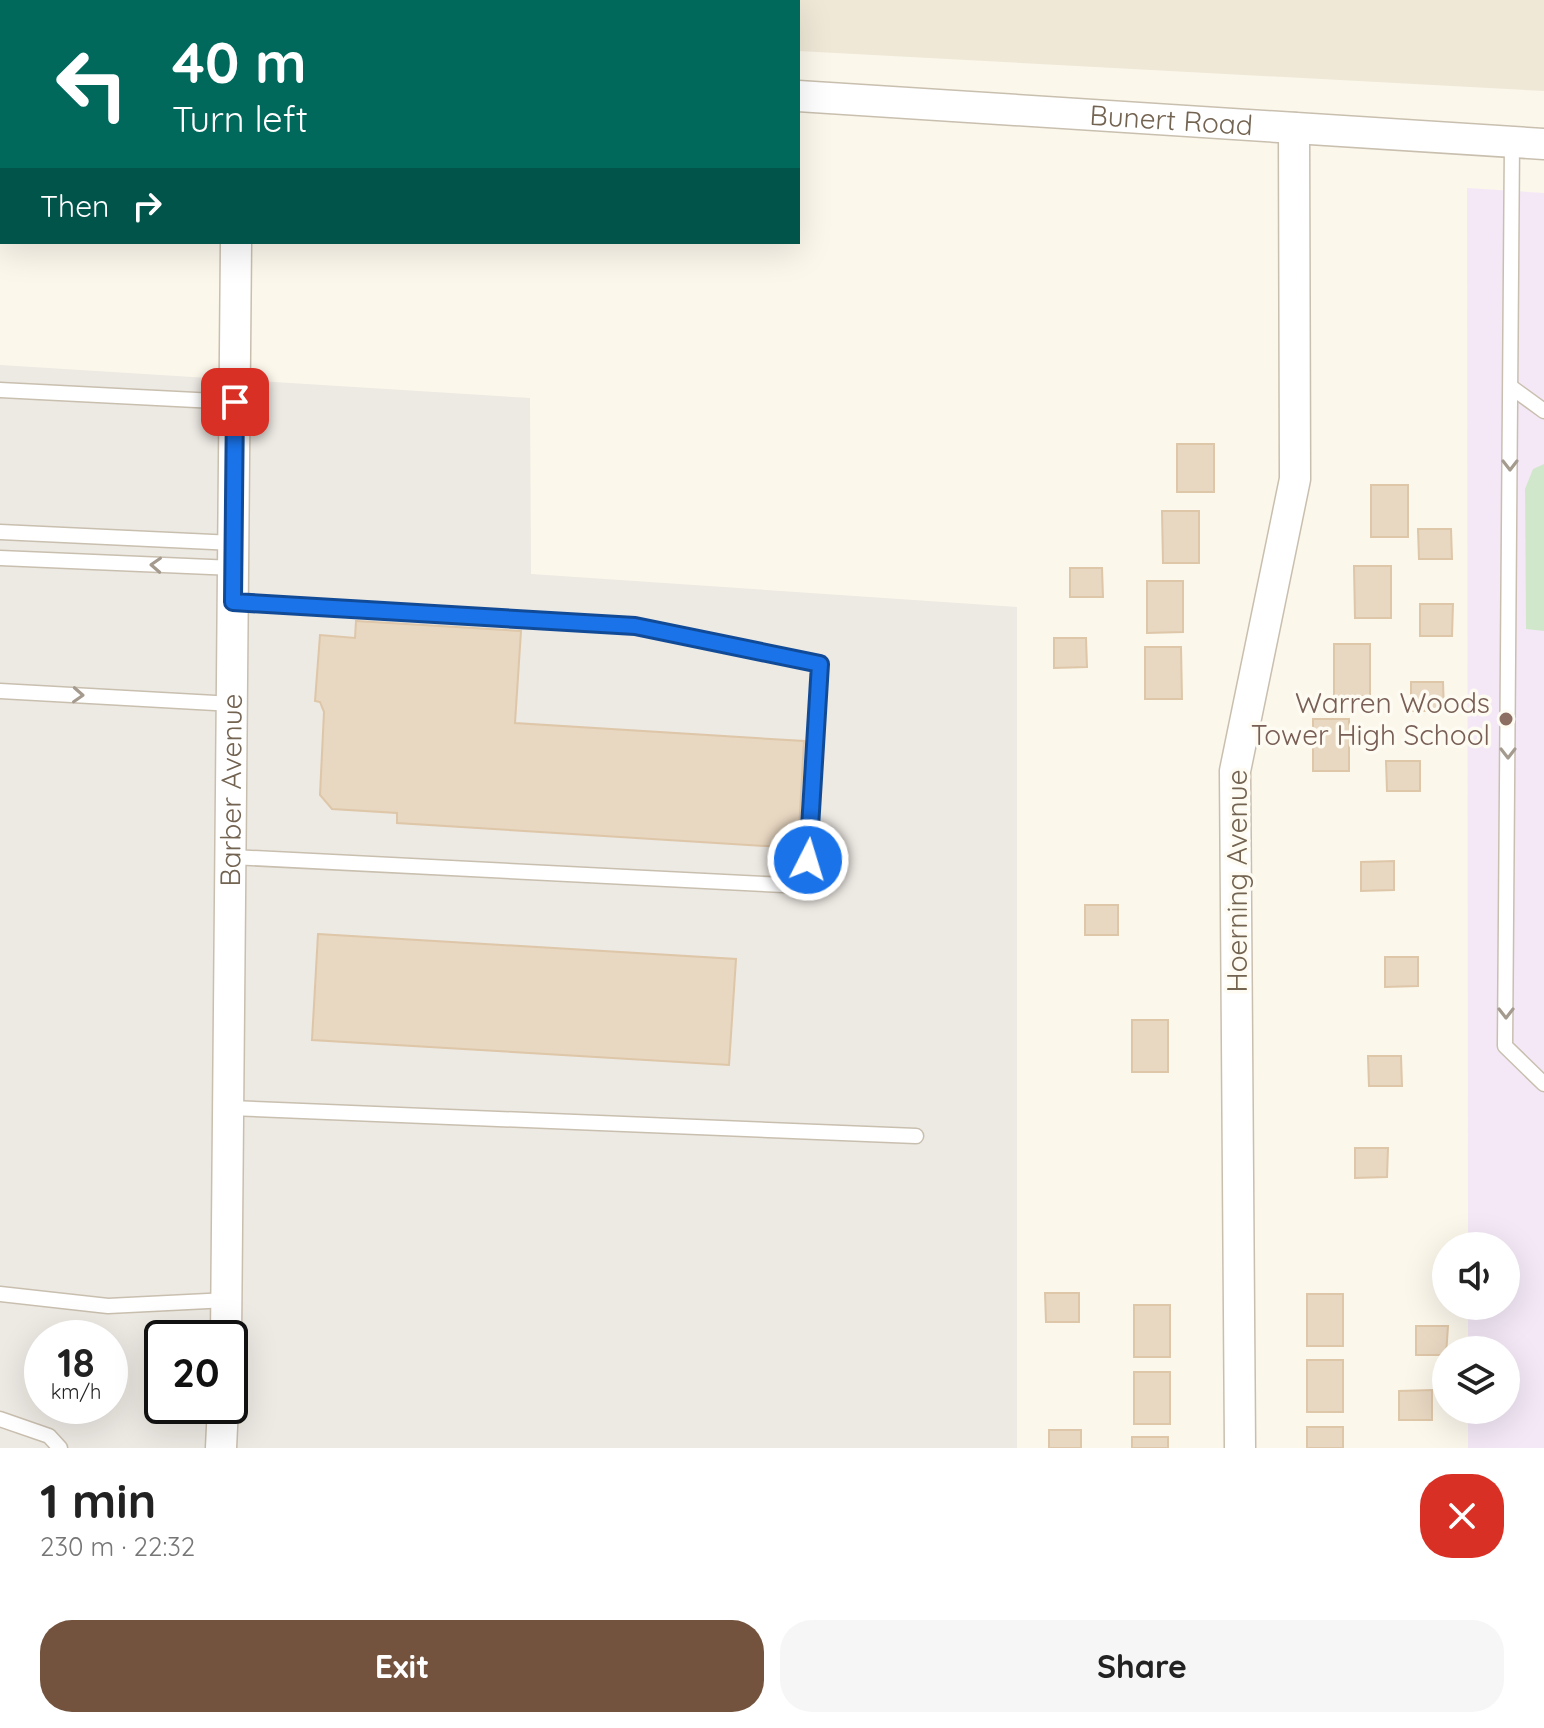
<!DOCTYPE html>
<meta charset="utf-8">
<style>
:root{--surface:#fff;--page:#f6f6f6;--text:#222;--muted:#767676;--accent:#73533d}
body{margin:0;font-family:Quicksand,sans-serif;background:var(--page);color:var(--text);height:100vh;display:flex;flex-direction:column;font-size:30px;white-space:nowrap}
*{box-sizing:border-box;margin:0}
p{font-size:26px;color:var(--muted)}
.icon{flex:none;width:44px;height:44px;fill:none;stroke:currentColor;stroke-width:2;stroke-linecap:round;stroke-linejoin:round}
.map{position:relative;height:1448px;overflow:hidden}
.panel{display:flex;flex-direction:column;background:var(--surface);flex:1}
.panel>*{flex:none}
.top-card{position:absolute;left:0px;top:0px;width:800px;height:244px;box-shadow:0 8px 32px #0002;background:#00695c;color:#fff;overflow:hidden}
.tools{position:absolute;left:1432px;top:1232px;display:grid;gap:16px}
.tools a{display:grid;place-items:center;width:88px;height:88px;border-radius:50%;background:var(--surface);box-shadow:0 8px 32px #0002;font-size:40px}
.speed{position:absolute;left:24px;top:1320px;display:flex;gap:16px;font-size:40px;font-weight:700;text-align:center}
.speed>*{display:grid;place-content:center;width:104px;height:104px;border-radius:50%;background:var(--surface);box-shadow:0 8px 32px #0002;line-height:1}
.speed small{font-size:20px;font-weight:400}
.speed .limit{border:4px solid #111;border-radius:12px;background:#fff;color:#111}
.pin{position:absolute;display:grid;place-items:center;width:68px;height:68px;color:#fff;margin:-34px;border-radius:16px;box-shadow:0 4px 12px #0006}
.me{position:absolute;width:88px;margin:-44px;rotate:5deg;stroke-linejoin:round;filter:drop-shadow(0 0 6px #0008)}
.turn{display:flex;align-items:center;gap:28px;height:168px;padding:0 40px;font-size:36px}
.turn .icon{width:104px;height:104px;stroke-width:2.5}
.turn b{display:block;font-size:56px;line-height:68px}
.then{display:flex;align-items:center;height:76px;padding:0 40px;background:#0003;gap:16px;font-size:30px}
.round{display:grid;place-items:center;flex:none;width:84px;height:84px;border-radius:32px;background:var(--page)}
.head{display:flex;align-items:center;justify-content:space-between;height:136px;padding:0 40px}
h1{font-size:48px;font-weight:700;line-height:60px}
.action{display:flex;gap:16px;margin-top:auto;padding:16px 40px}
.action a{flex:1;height:92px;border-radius:32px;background:var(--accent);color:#fff;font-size:32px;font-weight:700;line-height:92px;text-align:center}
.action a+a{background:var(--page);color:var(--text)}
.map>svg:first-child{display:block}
.residential{fill:#efe8d7}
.industrial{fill:#ede9e3;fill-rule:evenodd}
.education{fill:#f4e8f7}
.green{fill:#d1e7cb}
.building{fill:#e8d7c1;stroke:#dec6a8;stroke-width:2}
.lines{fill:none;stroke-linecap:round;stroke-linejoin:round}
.lane-casing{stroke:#c9bfaf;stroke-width:17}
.street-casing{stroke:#c9bfaf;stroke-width:33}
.lane{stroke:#fff;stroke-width:14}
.street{stroke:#fff;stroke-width:30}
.oneway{stroke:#a49a8e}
.route-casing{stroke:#114b97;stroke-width:20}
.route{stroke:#1a73e8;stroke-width:14}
.education-dot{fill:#8d6e63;stroke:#fdfbf2;stroke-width:3}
.labels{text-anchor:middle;stroke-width:7;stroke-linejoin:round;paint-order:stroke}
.street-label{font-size:28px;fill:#736351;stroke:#fdfbf2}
.education-label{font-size:28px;fill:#785e54;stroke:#fdfbf2;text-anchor:end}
</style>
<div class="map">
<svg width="1544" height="1448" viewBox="0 0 1544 1448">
<rect width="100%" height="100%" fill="#fbf7eb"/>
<!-- residential -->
<polygon class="residential" points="0,0 1544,0 1544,91 798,51 798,2 2,2 2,7"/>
<!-- industrial -->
<path class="industrial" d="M0,365L530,398L531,574L1017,607V1448H0ZM42,1338H110V1406H42ZM162,1338H230V1406H162Z"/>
<!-- education -->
<polygon class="education" points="1467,188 1544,193 1544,1448 1468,1448 1468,1410 1506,1410 1506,1350 1468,1350 1468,1306 1506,1306 1506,1246 1468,1246"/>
<!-- green -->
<polygon class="green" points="1544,464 1544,631 1526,629 1525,489 1533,469"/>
<!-- building -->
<g class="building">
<rect x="1177" y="444" width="37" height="48"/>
<rect x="1371" y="485" width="37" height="52"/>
<polygon points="1162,511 1199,511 1199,563 1163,563"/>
<polygon points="1418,529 1451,529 1452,559 1419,559"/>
<polygon points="1354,566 1391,566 1391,618 1355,618"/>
<polygon points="1070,568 1102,568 1103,597 1070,597"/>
<polygon points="1147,581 1183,581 1183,632 1147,633"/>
<polygon points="1420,604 1453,604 1452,636 1420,636"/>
<polygon points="356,621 521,631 515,723 804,741 798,848 397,823 397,813 332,809 320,795 324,712 320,702 315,701 320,635 355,638"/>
<polygon points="1054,638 1086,638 1087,667 1054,668"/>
<rect x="1334" y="644" width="36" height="52"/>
<polygon points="1145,647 1181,647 1182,699 1145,699"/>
<polygon points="1411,682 1443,682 1444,711 1411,711"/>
<rect x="1313" y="719" width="36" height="52"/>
<polygon points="1386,761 1420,761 1420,791 1387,791"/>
<polygon points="1394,861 1394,890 1361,891 1361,862"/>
<rect x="1085" y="905" width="33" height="30"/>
<polygon points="318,934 736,959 729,1065 312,1040"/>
<polygon points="1385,957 1418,957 1418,986 1385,987"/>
<rect x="1132" y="1020" width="36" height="52"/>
<polygon points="1368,1056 1401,1056 1402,1086 1369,1086"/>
<polygon points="1355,1148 1388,1148 1387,1177 1355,1178"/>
<polygon points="1045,1293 1079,1293 1079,1322 1046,1322"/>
<rect x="1307" y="1294" width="36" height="52"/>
<rect x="1134" y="1305" width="36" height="52"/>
<polygon points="1416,1326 1448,1326 1446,1355 1416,1355"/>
<rect x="1307" y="1360" width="36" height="52"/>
<rect x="1134" y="1372" width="36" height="52"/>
<polygon points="1432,1390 1432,1420 1399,1420 1399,1391"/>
<rect x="1307" y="1427" width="36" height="21"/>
<rect x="1049" y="1430" width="32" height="18"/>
<rect x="1132" y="1437" width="36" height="11"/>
</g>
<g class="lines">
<defs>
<g id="lane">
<polyline points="1512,142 1505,1046 1544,1084"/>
<polyline points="1511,387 1544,411"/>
<polyline points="0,390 235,402"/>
<polyline points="0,532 234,543"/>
<polyline points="0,558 234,568"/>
<polyline points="0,691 233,704"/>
<polyline points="232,857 784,885 803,876 808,860 820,664 635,626 233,602"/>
<polyline points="230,1108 916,1136"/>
<polyline points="0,1294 108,1306 228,1300"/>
<polyline points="0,1419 49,1436 60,1448"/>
</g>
<g id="street">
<polyline points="0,45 2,45"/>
<path id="s1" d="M798,96L1544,144"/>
<path id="s2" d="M226,1338L236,242"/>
<polyline points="221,1448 223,1406"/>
<polyline points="1240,1448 1235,771 1295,479 1294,128"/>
</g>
</defs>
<!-- lane casing -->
<use href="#lane" class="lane-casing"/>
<!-- street casing -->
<use href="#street" class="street-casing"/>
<!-- lane -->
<use href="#lane" class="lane"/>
<!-- street -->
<use href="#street" class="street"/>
</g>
<!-- one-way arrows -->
<defs><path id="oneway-chevron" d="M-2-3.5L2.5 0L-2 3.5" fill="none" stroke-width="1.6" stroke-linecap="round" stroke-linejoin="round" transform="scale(2)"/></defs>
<g class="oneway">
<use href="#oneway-chevron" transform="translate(1510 465) rotate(90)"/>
<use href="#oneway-chevron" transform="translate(156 565) rotate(-177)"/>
<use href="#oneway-chevron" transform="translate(78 695) rotate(3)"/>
<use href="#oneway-chevron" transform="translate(1508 753) rotate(90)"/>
<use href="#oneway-chevron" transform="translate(1506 1013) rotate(90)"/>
</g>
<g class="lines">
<defs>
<polyline id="route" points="235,402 233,602 635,626 820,664 808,860"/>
</defs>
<!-- route casing -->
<use href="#route" class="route-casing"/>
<!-- route -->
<use href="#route" class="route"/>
</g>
<!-- markers -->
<circle class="education-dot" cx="1506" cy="719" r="8"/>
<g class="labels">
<!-- street labels -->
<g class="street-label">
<text dy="10" stroke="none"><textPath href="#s1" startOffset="374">Bunert Road</textPath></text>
<text dy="10" stroke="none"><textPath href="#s2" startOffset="548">Barber Avenue</textPath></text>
<text transform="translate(1237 881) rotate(-90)" y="10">Hoerning Avenue</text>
</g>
<!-- education labels -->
<g class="education-label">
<text x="1490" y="713">Warren Woods<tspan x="1490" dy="32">Tower High School</tspan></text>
</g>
</g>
</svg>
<div class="tools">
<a><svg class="icon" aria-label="sound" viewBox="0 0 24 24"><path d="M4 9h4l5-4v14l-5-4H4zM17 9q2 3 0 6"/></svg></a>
<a><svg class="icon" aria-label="layers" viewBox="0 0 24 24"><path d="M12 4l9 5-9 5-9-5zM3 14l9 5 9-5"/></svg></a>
</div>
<div class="speed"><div>18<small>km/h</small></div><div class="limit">20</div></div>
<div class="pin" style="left:235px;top:402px;background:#d93025"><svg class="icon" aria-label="arrive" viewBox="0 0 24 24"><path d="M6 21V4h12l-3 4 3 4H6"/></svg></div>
<svg class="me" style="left:808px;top:860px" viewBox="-20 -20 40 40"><circle r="17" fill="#1a73e8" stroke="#fff" stroke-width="3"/><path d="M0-11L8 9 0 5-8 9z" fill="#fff"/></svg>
<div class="top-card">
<div class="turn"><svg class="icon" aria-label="left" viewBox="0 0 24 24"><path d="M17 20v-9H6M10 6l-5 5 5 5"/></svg><div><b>40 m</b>Turn left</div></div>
<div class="then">Then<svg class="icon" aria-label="right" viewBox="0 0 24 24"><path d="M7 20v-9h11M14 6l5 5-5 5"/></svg></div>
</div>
</div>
<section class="panel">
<div class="head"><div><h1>1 min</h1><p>230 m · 22:32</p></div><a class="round" style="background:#d93025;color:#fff"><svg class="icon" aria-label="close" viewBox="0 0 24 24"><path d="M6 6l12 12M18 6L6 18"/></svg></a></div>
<div class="action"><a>Exit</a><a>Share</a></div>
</section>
